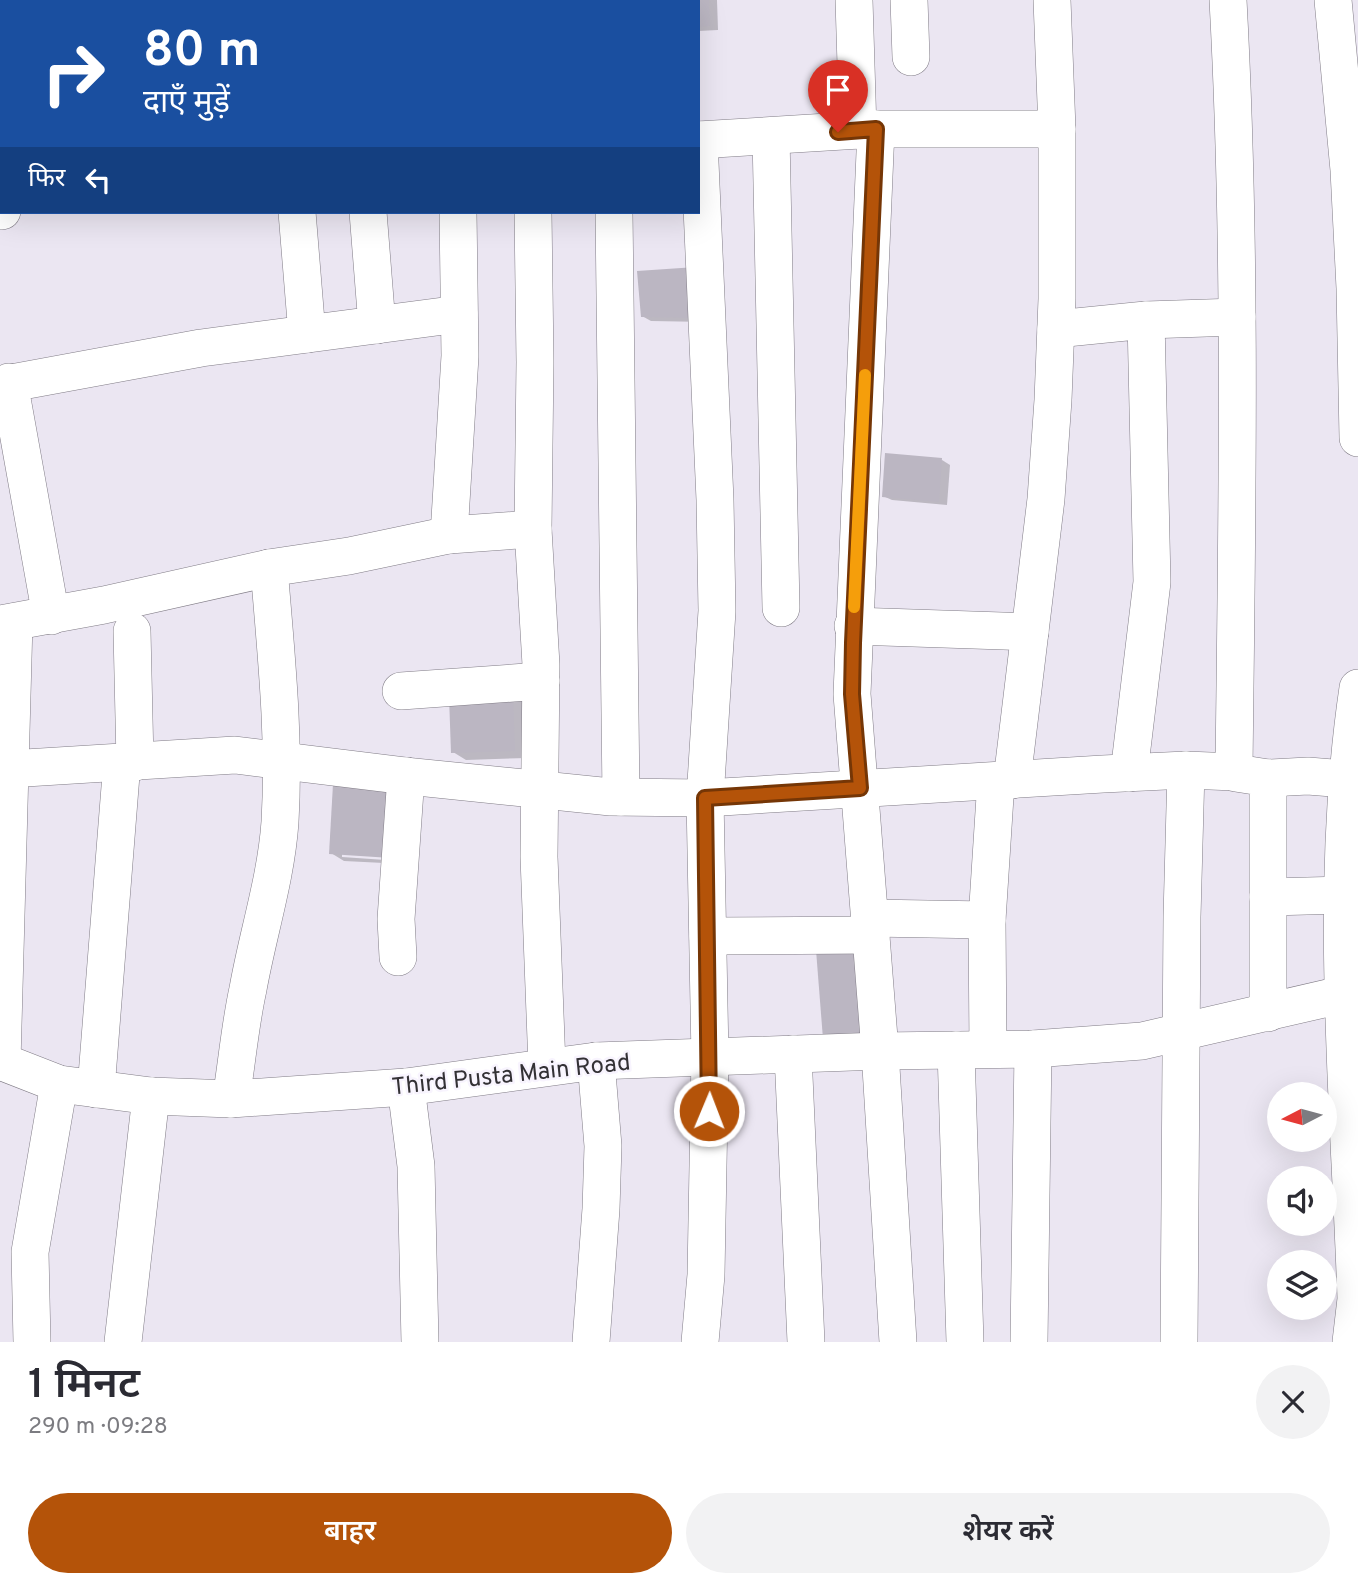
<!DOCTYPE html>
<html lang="hi">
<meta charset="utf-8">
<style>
:root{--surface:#fff;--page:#f2f2f3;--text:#2b2b33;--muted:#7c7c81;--accent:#b45309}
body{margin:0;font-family:Overpass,"Noto Sans Devanagari",sans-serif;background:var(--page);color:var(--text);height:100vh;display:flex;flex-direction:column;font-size:26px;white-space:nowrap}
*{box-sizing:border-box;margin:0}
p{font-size:23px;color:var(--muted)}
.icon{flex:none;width:38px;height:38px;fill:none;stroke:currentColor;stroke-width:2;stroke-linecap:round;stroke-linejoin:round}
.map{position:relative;height:1342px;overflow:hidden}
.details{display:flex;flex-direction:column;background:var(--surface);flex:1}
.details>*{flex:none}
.hud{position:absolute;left:0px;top:0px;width:700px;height:214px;box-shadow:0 7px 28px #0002;background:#1a4fa0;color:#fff;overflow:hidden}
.needle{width:46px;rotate:264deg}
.controls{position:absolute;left:1267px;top:1082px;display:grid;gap:14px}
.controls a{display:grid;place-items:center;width:70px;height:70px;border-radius:50%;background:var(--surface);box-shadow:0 7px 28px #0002;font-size:35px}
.pin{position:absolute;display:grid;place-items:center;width:60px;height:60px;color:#fff;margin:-72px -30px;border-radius:50% 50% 50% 0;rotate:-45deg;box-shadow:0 0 7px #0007}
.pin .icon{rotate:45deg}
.me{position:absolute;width:77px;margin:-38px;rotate:1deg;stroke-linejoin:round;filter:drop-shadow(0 0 5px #0008)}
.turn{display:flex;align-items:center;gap:24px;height:147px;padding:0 28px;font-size:32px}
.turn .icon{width:91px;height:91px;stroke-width:2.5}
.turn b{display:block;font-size:49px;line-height:60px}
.then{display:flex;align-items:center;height:66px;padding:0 28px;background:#0003;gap:14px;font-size:26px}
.round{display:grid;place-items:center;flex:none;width:74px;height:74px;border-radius:37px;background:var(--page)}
.head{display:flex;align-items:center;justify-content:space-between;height:119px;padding:0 28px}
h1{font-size:42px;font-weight:600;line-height:52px}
.cta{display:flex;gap:14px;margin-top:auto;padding:14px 28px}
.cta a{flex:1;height:80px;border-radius:42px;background:var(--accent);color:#fff;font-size:28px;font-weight:600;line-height:80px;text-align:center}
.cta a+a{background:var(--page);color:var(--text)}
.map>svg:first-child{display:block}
.shadow{fill:#0003;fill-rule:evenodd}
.building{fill:#bbb6c2}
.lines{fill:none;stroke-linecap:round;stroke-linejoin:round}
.minor-casing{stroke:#807c86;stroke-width:38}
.minor{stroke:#fff;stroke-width:37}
.route-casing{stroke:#753606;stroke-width:18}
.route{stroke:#b45309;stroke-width:12}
.slow{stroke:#f59e0b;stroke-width:12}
.labels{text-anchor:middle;stroke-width:5;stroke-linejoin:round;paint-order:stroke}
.street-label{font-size:24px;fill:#333135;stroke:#f8f4fe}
</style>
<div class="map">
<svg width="1358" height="1342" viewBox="0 0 1358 1342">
<rect width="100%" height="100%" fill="#ebe6f2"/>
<!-- shadow -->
<g class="shadow">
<polygon points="543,0 558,0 561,2 525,2"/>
<polygon points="562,0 717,0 718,30 698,31 698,2"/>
<polygon points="639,273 707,322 651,321 642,316"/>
<polygon points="942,460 950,465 947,505 892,500 883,496"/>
<polygon points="512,696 525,703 527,758 466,760 453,752"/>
<path d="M395,789L404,864L344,861L331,853ZM342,853L400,857V861L342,857Z"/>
</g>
<!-- building -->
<g class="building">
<polygon points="698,0 709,0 710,26 698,27"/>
<polygon points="696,267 700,318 641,317 637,271"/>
<polygon points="885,453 942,458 939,502 882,497"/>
<polygon points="513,694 515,751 451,753 449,696"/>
<polygon points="333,784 396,788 391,858 329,854"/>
<polygon points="857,946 864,1036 823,1039 816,950"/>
</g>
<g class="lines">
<defs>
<g id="minor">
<polyline points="301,0 301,2"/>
<polyline points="446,0 446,2"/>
<polyline points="854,0 858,130"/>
<polyline points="909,0 911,57"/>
<path d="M1228,0C1242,256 1237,513 1234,769L1236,773L1268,778V1013"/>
<polyline points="1333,0 1349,170 1355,288 1358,438"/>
<polyline points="876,129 852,694 880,1051 898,1342"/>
<polyline points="771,136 781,608"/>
<polyline points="698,140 876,129 1057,129"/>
<polyline points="699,140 715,500 717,611 705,798 710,1057 706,1275 700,1342"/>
<polyline points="0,211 2,211"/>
<polyline points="297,212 307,334"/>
<polyline points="368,212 377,325"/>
<polyline points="533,212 535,362 533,529 541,665 539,857 547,1066"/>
<polyline points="614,212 621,797"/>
<polyline points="1146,320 1237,317"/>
<polyline points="1056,329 1146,320 1152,582 1129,773"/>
<polyline points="9,382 51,616"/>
<polyline points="0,385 201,348 459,314"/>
<polyline points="449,535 460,356 458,212"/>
<polyline points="0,624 104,605 269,568 349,556 449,535 533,529"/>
<polyline points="853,626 1030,632"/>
<polyline points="132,631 135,762"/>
<polyline points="401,691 541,681"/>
<polyline points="9,769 235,755 406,776 611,797 705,798 1103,774 1186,770 1235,772"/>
<polyline points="1268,778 1308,776 1358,780"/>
<polyline points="1012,780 1046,499 1053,400 1057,299 1057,129 1052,0"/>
<polyline points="1268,897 1344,895"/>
<polyline points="870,918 987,920 996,781"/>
<polyline points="987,920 988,1049"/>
<polyline points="708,936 871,935"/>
<polyline points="398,957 396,919 406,776"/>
<polyline points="956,1050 965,1342"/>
<polyline points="793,1054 806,1342"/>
<polyline points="0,1061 59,1084 151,1096 231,1099 406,1087 596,1061 880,1051 1033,1049 1142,1041 1358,991"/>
<polyline points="2,1062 14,622"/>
<polyline points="406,1087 416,1166 420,1342"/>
<polyline points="96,1089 122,762"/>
<path d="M231,1099C237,1062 240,1025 248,989C258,933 276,879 280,822C285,737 276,653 269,568"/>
<polyline points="32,1342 30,1252 59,1084"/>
<polyline points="123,1342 151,1096"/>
<polyline points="591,1342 601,1209 603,1146 596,1061"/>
<polyline points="1029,1342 1033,1049"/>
<polyline points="1179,1342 1182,917 1186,770"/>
<path d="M1351,1342L1356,1299C1349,1096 1328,890 1358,688"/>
</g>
</defs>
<!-- minor casing -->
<use href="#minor" class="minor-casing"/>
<!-- minor -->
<use href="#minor" class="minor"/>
</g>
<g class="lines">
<defs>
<polyline id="route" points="709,1111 705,798 860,788 852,694 853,643 876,129 838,132"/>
</defs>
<!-- route casing -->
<use href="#route" class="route-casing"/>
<!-- route -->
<use href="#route" class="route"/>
<!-- slow -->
<polyline class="slow" points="854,607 865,375"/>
</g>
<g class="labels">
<!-- street labels -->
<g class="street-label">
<text transform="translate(511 1074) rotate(-6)" y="8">Third Pusta Main Road</text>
</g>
</g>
</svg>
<div class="controls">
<a><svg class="needle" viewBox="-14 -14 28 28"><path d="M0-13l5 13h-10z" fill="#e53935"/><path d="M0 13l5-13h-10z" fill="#7c7c81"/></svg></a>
<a><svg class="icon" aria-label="sound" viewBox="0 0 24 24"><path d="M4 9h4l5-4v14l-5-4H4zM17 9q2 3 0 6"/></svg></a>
<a><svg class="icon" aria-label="layers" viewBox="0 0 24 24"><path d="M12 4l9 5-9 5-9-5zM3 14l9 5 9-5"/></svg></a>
</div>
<div class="pin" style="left:838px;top:132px;background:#d93025"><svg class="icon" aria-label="arrive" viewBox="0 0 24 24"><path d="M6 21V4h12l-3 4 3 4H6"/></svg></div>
<svg class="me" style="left:709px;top:1111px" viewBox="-20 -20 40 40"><circle r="17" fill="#b45309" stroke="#fff" stroke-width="3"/><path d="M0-11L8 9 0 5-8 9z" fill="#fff"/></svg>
<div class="hud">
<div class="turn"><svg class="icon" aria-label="right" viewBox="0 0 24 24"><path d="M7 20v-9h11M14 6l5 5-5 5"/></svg><div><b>80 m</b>दाएँ मुड़ें</div></div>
<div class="then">फिर<svg class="icon" aria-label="left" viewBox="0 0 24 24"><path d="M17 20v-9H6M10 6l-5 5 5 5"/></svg></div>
</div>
</div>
<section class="details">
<div class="head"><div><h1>1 मिनट</h1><p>290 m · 09:28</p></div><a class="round"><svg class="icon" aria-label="close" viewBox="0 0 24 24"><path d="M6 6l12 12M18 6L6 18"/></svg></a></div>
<div class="cta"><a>बाहर</a><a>शेयर करें</a></div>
</section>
